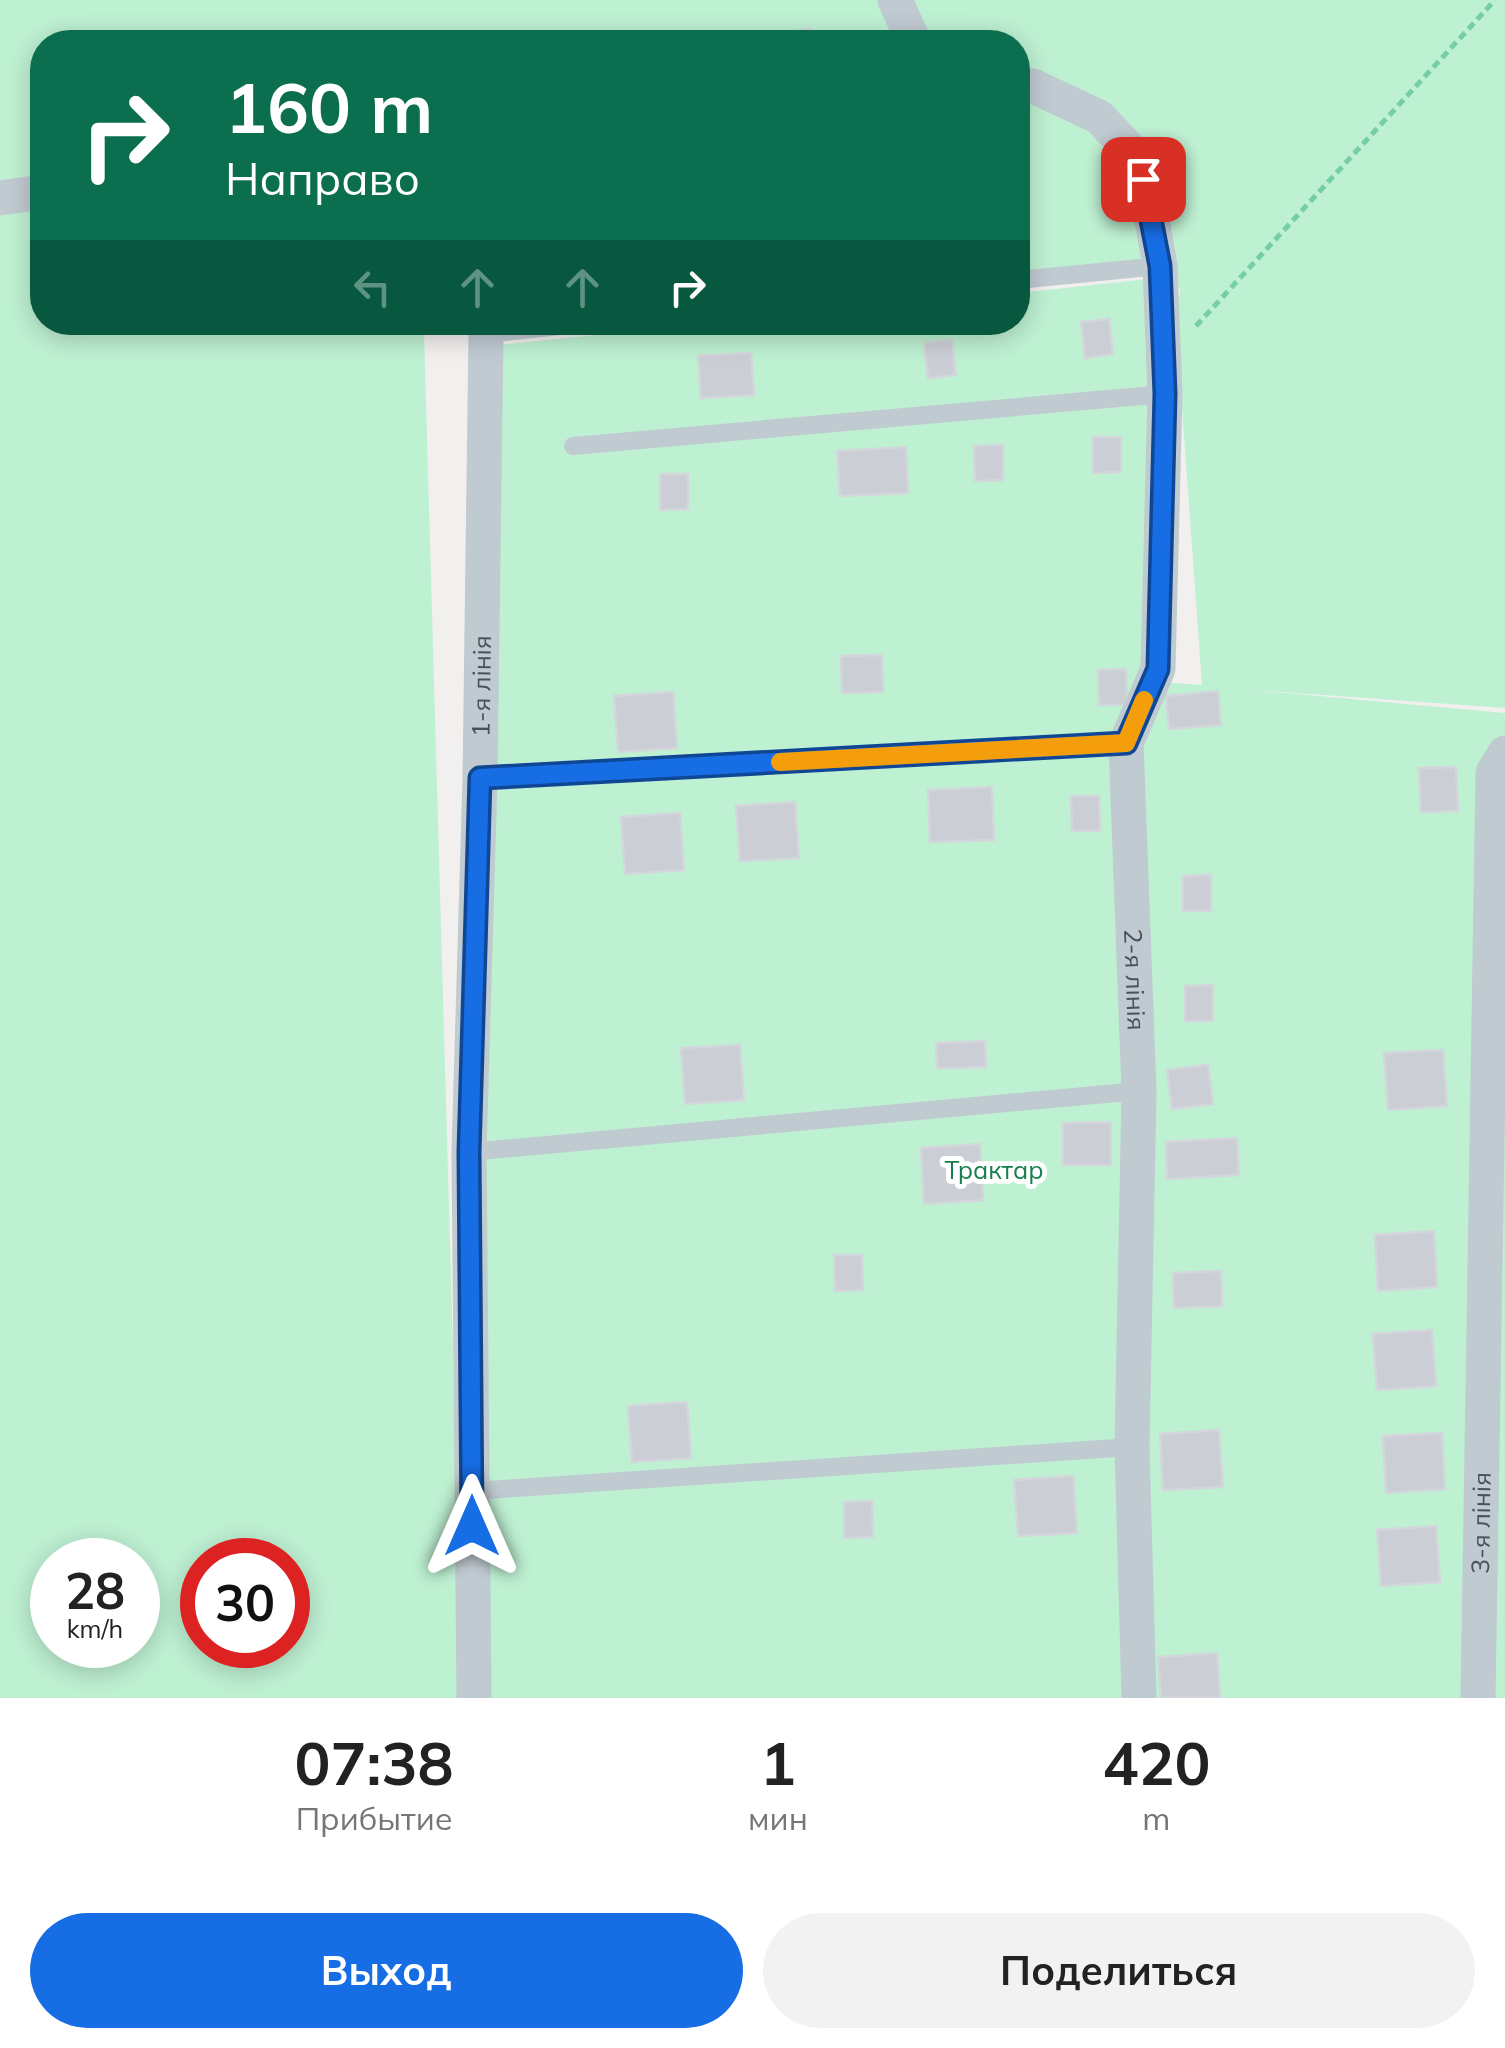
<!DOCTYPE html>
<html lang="ru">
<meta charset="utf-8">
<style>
:root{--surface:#fff;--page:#f2f2f2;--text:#222;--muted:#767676;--accent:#176de4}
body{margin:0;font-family:Mulish,sans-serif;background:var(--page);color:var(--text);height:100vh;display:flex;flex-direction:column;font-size:38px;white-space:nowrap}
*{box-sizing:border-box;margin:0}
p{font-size:32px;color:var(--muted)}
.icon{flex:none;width:55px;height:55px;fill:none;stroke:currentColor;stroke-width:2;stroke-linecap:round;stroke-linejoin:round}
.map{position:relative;height:1698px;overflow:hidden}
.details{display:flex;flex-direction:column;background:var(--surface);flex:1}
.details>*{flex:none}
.top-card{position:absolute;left:30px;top:30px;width:1000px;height:305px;border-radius:40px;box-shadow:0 5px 25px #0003;background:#0b6e4f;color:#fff;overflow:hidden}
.speed{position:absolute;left:30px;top:1538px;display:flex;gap:20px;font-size:50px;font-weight:700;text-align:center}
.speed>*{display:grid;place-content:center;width:130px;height:130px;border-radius:50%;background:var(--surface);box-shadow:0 5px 25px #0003;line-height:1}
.speed small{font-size:25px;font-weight:400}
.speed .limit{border:15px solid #d22;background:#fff;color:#111}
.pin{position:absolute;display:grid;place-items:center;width:85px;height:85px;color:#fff;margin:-42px;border-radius:20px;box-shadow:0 5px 15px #0006}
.me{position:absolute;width:110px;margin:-55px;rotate:0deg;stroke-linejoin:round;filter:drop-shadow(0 0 8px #0008)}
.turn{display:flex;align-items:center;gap:35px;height:210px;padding:0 30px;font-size:45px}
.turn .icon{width:130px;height:130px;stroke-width:2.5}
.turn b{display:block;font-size:70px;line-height:85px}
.lanes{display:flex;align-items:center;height:95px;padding:0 30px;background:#0003;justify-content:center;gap:50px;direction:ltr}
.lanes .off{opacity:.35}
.eta{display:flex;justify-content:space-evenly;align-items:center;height:170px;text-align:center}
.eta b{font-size:60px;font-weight:700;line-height:70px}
.button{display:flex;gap:20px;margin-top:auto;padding:20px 30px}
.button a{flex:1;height:115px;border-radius:60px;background:var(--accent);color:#fff;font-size:40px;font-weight:700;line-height:115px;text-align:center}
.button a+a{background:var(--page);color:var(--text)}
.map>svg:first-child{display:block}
.green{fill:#bef0d2;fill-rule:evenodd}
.building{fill:#cbced5;stroke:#d3d6db;stroke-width:2.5}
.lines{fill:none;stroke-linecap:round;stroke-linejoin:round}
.path{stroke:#75cea4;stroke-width:5;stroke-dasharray:8 5;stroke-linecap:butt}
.lane{stroke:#c0cad1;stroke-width:18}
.street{stroke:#c0cad1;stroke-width:35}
.route-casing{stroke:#0f4794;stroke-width:25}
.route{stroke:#176de4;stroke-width:18}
.slow{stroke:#f59e0b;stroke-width:18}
.labels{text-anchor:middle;stroke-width:10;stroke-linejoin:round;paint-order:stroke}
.street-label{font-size:25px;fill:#47525d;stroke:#fff}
.park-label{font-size:25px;fill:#16804d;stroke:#fff}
</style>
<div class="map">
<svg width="1505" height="1698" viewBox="0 0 1505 1698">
<rect width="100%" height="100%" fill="#f2f0ef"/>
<!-- green -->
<g class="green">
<path d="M0,0H887L905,42H42V322L597,323L486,334L424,332L463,1698H0ZM52,1560H138V1645H52ZM202,1560H288V1645H202Z"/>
<polygon points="898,0 1505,0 1505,708 1253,690 1505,713 1505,1698 486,1698 481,1152 498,345 721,322 1018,322 1018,293 1148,279 1153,394 1145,681 1202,685 1176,325 1180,289 1155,266 1018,280 1018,42 914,42"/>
</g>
<!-- building -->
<g class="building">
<polygon points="811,29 812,42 784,42 783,32"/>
<polygon points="1109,319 1113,354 1085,358 1081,322"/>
<polygon points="952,340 956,375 928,378 924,343"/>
<polygon points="751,353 754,395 701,398 698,356"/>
<polygon points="1093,437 1121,437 1121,472 1093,473"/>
<polygon points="1003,445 1003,480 975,481 974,446"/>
<polygon points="906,447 908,493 840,496 837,451"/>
<polygon points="660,474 688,474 688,509 660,510"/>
<polygon points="882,655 883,692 842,693 841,656"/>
<polygon points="1126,669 1127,705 1099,705 1098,670"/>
<polygon points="1218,691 1221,725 1169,729 1166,696"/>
<polygon points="673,692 677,748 618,752 614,696"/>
<polygon points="1456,767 1458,811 1421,812 1419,768"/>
<polygon points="992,787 994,840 930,842 928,790"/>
<polygon points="1071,796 1099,796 1100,831 1072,831"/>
<polygon points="795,802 799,858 740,861 736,806"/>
<polygon points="680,813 684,870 625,874 621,817"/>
<polygon points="1211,875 1211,911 1183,911 1183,876"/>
<polygon points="1213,985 1213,1021 1185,1021 1185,986"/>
<polygon points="985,1041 986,1067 937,1068 936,1043"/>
<polygon points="740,1045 744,1100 685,1104 681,1048"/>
<polygon points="1443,1050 1447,1106 1388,1110 1384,1053"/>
<polygon points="1208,1065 1213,1104 1172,1109 1167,1070"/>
<polygon points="1111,1122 1111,1165 1063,1165 1063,1123"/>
<polygon points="1237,1138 1239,1175 1167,1179 1166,1142"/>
<polygon points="980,1144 983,1200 924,1204 921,1148"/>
<polygon points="1434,1231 1437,1287 1378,1291 1375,1235"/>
<polygon points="834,1255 862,1255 863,1290 835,1291"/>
<polygon points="1221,1271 1222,1306 1174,1308 1173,1273"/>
<polygon points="1432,1330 1436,1386 1377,1390 1373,1334"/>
<polygon points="687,1402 691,1458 632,1462 628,1406"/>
<polygon points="1219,1430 1223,1487 1163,1490 1160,1434"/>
<polygon points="1442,1433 1445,1489 1386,1493 1383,1436"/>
<polygon points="1073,1476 1077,1533 1018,1536 1014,1480"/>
<polygon points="872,1501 873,1537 844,1538 844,1502"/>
<polygon points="1436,1526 1440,1582 1381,1586 1377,1530"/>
<polygon points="1217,1653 1220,1698 1161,1698 1158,1657"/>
</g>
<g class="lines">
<!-- path -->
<polyline class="path" points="1196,326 1495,0"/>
<!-- lane -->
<g class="lane">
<polyline points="1018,280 1160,266"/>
<polyline points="486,334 597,322"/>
<polyline points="573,446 1165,394"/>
<polyline points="480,778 1126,743"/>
<polyline points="469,1152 1139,1091"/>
<polyline points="472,1491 1132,1447"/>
</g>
<!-- street -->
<g class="street">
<polyline points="895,0 914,42"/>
<path id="s1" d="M1018,85L1033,86L1099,117L1136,156L1149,202L1160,266L1165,394L1158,669L1126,743L1139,1091L1132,1447L1139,1698"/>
<polyline points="0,198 42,192"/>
<path id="s2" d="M474,1698L469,1152L480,778L486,334"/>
<path id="s3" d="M1478,1698L1493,773L1505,753"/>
</g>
</g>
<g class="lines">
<defs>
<polyline id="route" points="472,1526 469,1152 480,778 1126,743 1158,669 1165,394 1160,266 1143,179"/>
</defs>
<!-- route casing -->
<use href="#route" class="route-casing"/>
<!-- route -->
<use href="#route" class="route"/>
<!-- slow -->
<polyline class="slow" points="780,762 1126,743 1144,700"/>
</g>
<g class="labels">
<!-- street labels -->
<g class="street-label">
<text dy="9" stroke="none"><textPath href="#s2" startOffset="1012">1-я лінія</textPath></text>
<text dy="9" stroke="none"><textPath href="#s1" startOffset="975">2-я лінія</textPath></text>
<text dy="9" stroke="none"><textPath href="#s3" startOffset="175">3-я лінія</textPath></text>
</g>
<!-- park labels -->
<g class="park-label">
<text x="994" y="1179">Трактар</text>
</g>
</g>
</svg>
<div class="speed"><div>28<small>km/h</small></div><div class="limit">30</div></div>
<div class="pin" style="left:1143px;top:179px;background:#d93025"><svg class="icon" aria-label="arrive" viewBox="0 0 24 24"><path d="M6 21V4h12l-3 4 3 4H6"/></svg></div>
<svg class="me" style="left:472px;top:1526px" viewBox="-20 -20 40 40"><path d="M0-17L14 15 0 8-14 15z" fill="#176de4" stroke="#fff" stroke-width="4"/></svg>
<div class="top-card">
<div class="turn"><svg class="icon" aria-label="right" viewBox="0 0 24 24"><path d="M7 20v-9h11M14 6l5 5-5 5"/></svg><div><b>160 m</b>Направо</div></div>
<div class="lanes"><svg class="icon off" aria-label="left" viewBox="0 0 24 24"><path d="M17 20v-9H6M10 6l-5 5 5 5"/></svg><svg class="icon off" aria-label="ahead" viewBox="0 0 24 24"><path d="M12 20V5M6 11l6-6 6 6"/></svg><svg class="icon off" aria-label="ahead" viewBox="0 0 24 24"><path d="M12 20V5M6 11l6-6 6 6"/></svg><svg class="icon" aria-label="right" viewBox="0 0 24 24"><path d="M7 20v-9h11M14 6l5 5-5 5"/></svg></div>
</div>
</div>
<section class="details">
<div class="eta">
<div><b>07:38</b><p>Прибытие</p></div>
<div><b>1</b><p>мин</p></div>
<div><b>420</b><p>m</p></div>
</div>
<div class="button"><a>Выход</a><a>Поделиться</a></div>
</section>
